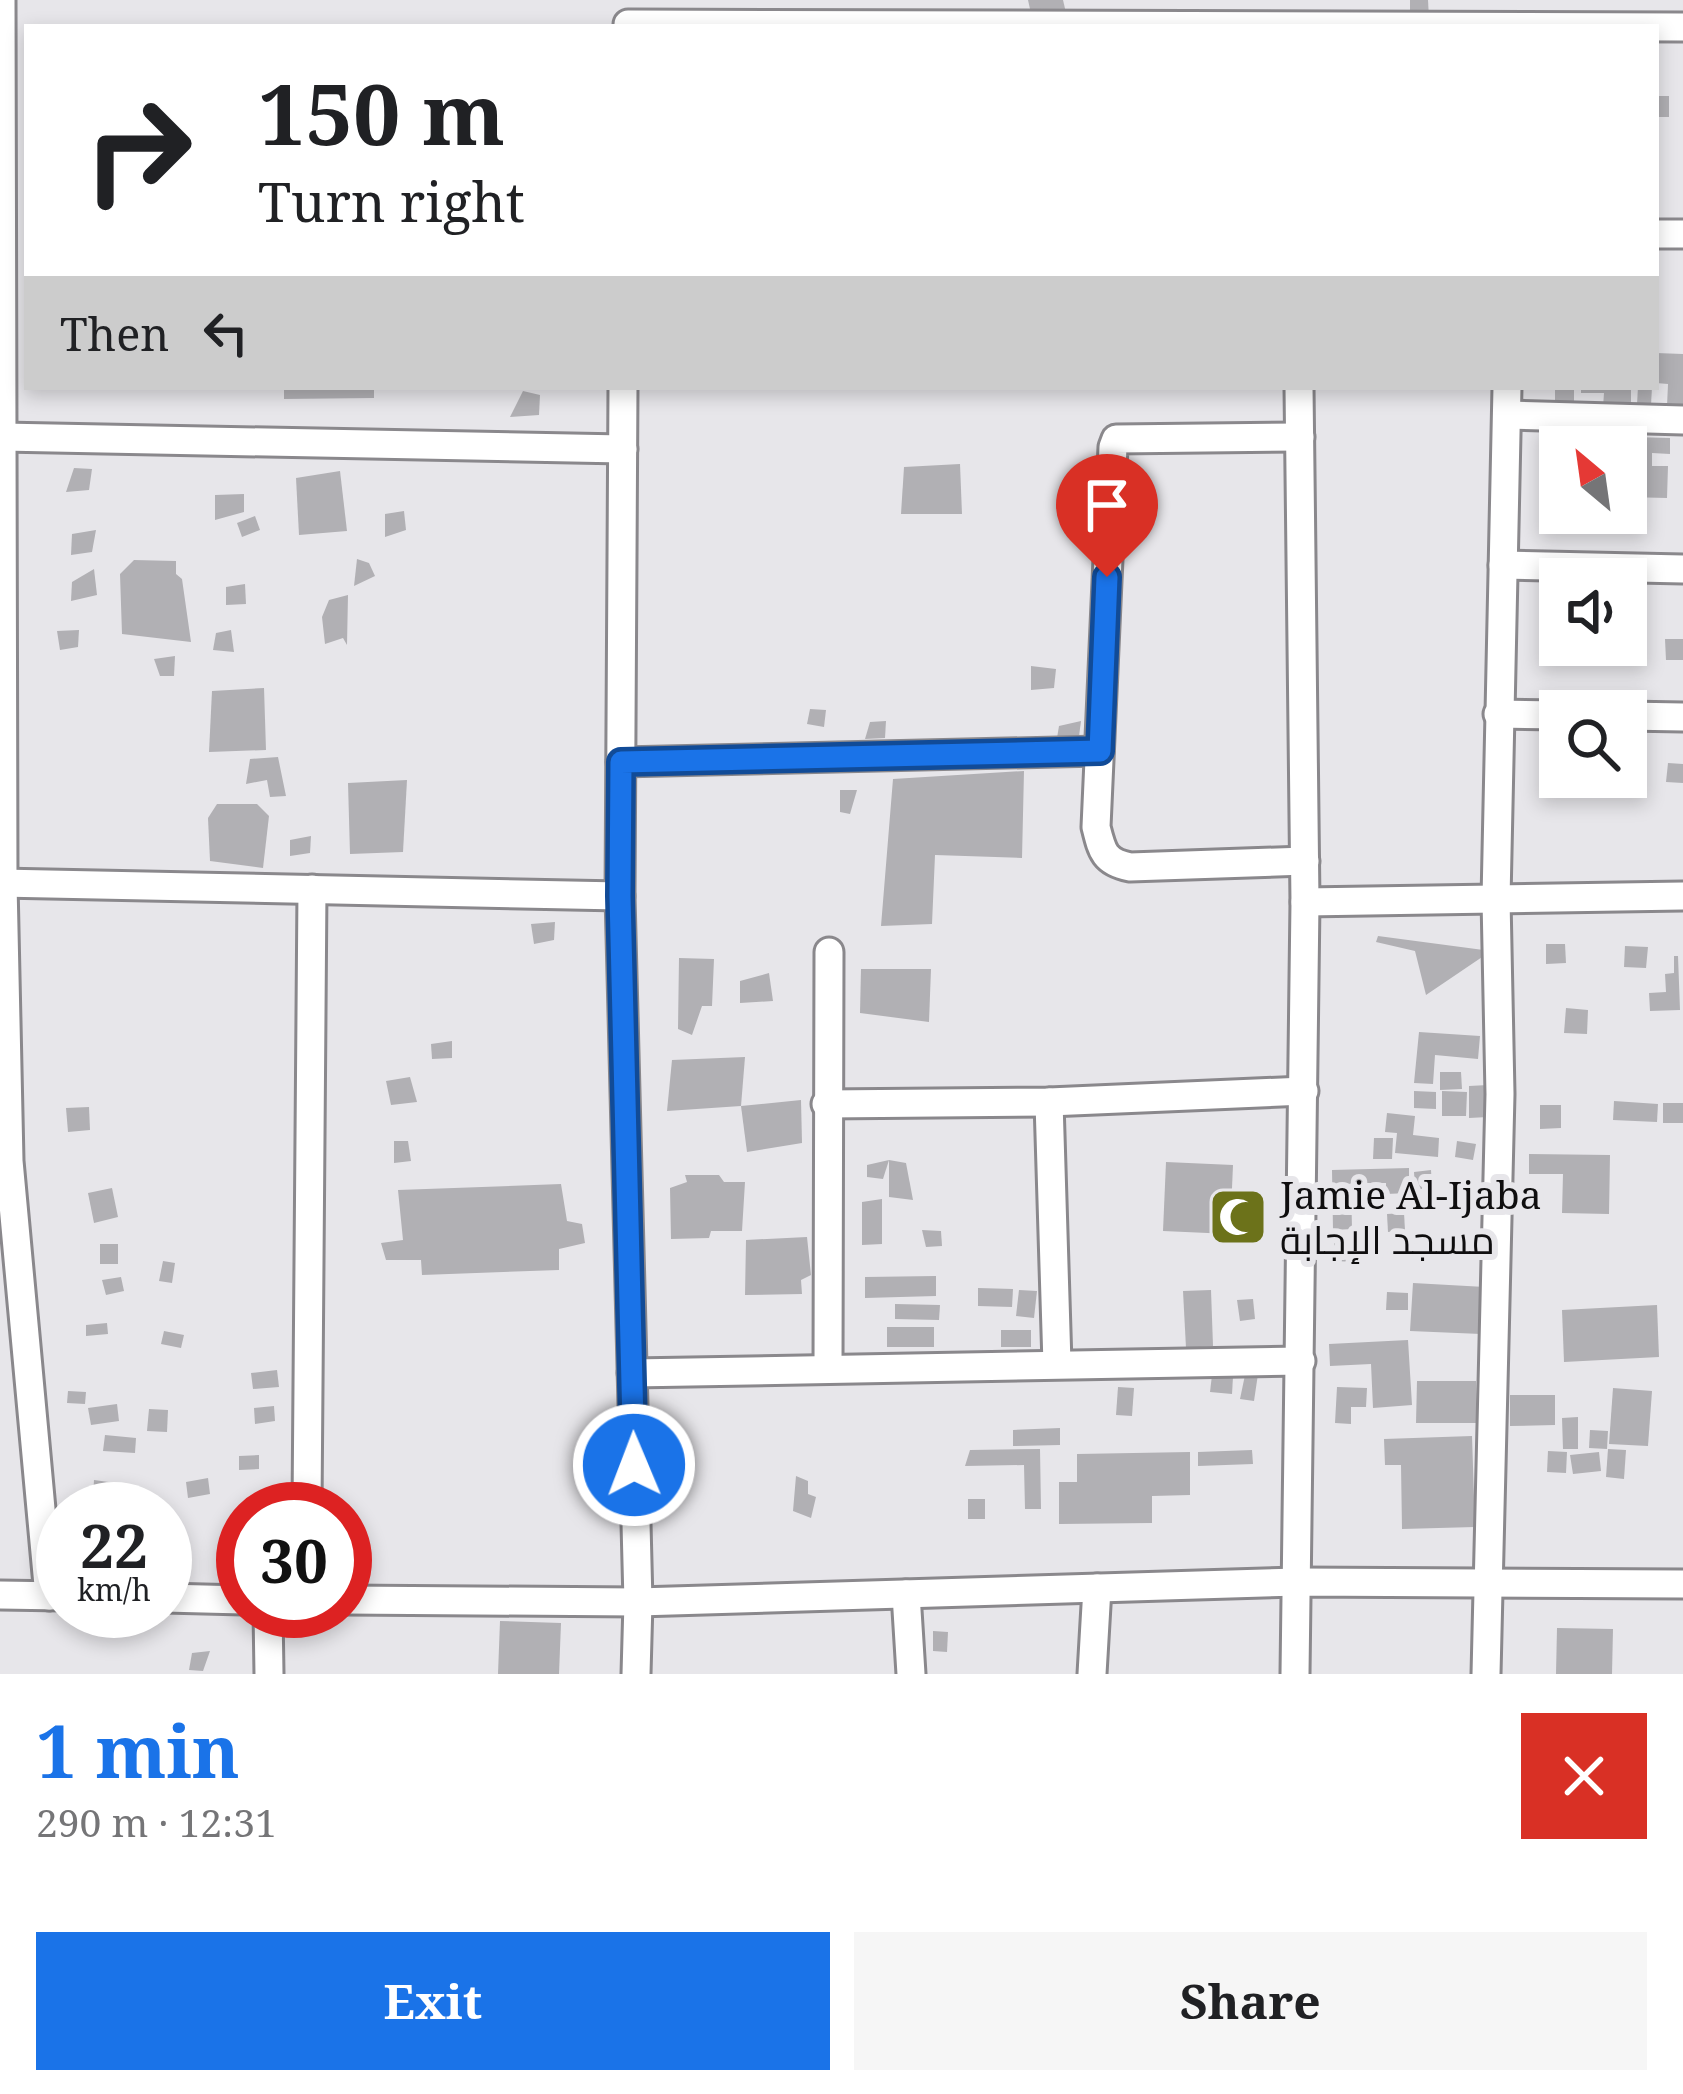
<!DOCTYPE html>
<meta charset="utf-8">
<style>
:root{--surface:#fff;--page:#f6f6f6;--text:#202124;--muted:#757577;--accent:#1a73e8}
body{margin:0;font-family:"Noto Serif",Cairo,serif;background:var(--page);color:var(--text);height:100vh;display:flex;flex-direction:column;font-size:45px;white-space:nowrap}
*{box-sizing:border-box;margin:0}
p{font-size:39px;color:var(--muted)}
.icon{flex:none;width:66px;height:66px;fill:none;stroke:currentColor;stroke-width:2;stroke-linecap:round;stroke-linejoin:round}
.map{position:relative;height:1674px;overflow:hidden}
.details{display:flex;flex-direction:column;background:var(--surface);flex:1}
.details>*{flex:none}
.hud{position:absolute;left:24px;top:24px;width:1635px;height:366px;border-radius:0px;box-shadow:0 6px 18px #0003;background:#fff;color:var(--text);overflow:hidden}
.needle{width:78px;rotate:331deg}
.buttons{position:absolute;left:1539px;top:426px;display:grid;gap:24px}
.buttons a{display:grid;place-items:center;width:108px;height:108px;border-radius:0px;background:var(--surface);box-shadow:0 6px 18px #0003;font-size:60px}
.speed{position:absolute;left:36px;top:1482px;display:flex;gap:24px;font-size:60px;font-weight:700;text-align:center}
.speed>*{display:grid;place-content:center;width:156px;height:156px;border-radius:50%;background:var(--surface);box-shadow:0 6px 18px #0003;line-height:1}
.speed small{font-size:30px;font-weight:400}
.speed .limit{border:18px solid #d22;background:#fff;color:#111}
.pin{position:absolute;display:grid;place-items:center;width:102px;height:102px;color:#fff;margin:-123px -51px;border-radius:50% 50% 50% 0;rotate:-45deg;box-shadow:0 0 12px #0007}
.pin .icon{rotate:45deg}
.me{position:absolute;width:132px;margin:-66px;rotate:359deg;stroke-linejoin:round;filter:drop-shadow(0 0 9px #0008)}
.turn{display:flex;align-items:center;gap:42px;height:252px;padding:0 36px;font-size:54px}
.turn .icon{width:156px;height:156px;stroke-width:2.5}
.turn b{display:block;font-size:84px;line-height:102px}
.then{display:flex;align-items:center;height:114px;padding:0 36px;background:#0003;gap:24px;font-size:45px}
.round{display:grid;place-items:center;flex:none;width:126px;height:126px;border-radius:0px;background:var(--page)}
.summary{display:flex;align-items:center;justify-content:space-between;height:204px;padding:0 36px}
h1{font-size:72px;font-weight:700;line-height:90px;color:var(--accent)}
.cta{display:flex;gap:24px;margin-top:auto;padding:24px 36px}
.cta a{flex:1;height:138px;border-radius:0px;background:var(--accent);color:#fff;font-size:48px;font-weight:700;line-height:138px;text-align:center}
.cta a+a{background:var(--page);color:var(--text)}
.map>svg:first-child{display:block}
.building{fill:#b1b0b4}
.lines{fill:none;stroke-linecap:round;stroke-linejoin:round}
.street-casing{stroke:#8a888c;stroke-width:33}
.street{stroke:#fff;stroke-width:27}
.route-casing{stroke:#114b97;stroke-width:30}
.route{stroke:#1a73e8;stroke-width:21}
.labels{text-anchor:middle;stroke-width:12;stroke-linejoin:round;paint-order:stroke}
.poi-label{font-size:39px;fill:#0f0e0f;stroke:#e7e6ea;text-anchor:start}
</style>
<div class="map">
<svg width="1683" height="1674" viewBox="0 0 1683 1674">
<rect width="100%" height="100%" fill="#e7e6ea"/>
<!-- building -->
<g class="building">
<polygon points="1028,0 1063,0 1067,17 1030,9"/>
<polygon points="1410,0 1428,0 1429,18 1410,19"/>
<rect x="1656" y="96" width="13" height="21"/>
<polygon points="1656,353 1683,354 1683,406 1667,406 1668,384 1656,383"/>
<polygon points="284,387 374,387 374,398 284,399"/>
<rect x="1555" y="387" width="19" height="23"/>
<polygon points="1581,387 1631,387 1631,407 1603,407 1604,393 1581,393"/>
<polygon points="1638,387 1652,387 1651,405 1637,404"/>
<polygon points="523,391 540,395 539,415 510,417"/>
<polygon points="1596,436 1670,438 1670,454 1652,453 1652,466 1668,466 1667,498 1626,497 1626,447 1595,446"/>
<polygon points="960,464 962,514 901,514 904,467"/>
<polygon points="74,468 92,469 89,490 66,492"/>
<polygon points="340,471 347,531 299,535 296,478"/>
<polygon points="244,494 244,512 215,520 215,495"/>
<polygon points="404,511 406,530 385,537 385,514"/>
<polygon points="255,516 260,530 242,537 237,523"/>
<polygon points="96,530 92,552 71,555 72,534"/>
<polygon points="357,559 369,563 375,576 354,586"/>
<polygon points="134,560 176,561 176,574 182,579 191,642 122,634 120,574"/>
<polygon points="94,569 97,595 71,601 72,582"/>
<polygon points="245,584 246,604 226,605 226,587"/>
<polygon points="348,595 347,645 343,638 325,644 322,617 329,600"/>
<polygon points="79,630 78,647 60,650 57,631"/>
<polygon points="231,630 234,652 213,650 216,633"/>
<polygon points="1665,639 1683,639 1683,660 1666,660"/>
<polygon points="175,656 174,676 160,676 154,659"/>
<polygon points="1031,666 1056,669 1054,688 1031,690"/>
<polygon points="264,688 266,750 209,752 212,691"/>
<polygon points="810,709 826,710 824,727 807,724"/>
<polygon points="886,721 885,738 865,739 870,722"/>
<polygon points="1081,721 1078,744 1056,744 1059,726"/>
<polygon points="278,757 286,796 270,797 267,780 246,784 250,759"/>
<polygon points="1668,763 1683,764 1683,783 1666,782"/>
<polygon points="1024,771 1022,858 935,855 932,924 881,926 893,779"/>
<polygon points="407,780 403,852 350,854 348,783"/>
<polygon points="840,790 857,790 850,814 840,812"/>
<polygon points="217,804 257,804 269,816 263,868 210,861 208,818"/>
<polygon points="311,836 310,853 290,856 290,840"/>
<polygon points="555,922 554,940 534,944 531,924"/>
<polygon points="1378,936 1491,951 1426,995 1415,951 1376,942"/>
<polygon points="1546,944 1565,944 1566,963 1546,964"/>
<polygon points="1625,946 1648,947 1646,968 1624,967"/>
<polygon points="1674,956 1678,956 1680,1010 1650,1011 1649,993 1666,992 1665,974 1674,973"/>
<polygon points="679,958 714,959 712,1006 702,1006 692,1035 678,1029"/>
<polygon points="861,969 931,969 929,1022 860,1013"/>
<polygon points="769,973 773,1001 740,1003 740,981"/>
<polygon points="1566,1008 1588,1010 1587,1034 1564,1033"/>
<polygon points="1419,1032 1480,1036 1478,1059 1435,1055 1433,1084 1414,1083"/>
<polygon points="452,1041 452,1058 432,1059 431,1044"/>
<polygon points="745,1057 741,1106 667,1111 672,1060"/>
<polygon points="1440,1072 1461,1072 1462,1089 1440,1090"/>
<polygon points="410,1077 417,1102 391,1105 386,1081"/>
<polygon points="1488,1085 1488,1117 1469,1118 1469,1086"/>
<polygon points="1414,1091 1436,1092 1436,1109 1414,1108"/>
<polygon points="1442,1091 1467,1092 1466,1116 1442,1116"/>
<polygon points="801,1100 802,1143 747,1152 741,1106"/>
<polygon points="1614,1101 1658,1104 1657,1122 1613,1120"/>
<rect x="1663" y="1103" width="20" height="20"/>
<polygon points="1540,1105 1561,1105 1561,1128 1540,1129"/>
<polygon points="89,1107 90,1130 68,1132 66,1108"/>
<polygon points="1387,1113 1415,1116 1413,1135 1439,1138 1438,1157 1395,1153 1397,1133 1385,1132"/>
<polygon points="1374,1138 1393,1138 1392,1159 1373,1159"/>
<polygon points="394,1141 408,1141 411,1161 394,1163"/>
<polygon points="1457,1141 1476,1144 1473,1160 1455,1157"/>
<polygon points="1529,1154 1610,1155 1609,1214 1562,1213 1563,1174 1529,1174"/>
<polygon points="889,1160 883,1179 867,1177 867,1165"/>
<polygon points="889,1160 906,1163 913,1200 889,1197"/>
<polygon points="1166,1162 1233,1165 1230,1234 1163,1231"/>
<polygon points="1409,1168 1409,1193 1386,1194 1386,1183 1351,1183 1352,1229 1333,1230 1332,1170"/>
<polygon points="1431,1170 1432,1189 1415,1189 1414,1172"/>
<polygon points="685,1175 719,1175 724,1182 745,1182 742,1231 711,1231 709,1238 671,1239 670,1188 687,1182"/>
<polygon points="561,1184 567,1221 582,1224 585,1243 559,1249 559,1270 422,1275 421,1260 386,1260 381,1243 403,1240 398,1190"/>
<polygon points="112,1188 118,1217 94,1223 88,1193"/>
<polygon points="882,1199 882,1244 862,1245 862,1202"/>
<polygon points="1404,1213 1405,1230 1388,1232 1387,1214"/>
<polygon points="922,1230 941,1231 942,1246 926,1247"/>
<polygon points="1335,1235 1359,1237 1357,1262 1333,1261"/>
<polygon points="807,1237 811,1275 801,1280 802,1294 745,1295 746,1240"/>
<rect x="100" y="1244" width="18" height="20"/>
<polygon points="163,1261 175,1263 172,1283 159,1281"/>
<polygon points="936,1276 936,1296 865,1298 865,1277"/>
<polygon points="121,1277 124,1291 106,1295 102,1280"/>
<polygon points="1413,1283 1485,1287 1481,1334 1410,1331"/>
<polygon points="978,1288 1013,1289 1012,1307 978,1306"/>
<polygon points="1019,1290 1037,1291 1034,1318 1016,1316"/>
<polygon points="1211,1290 1213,1346 1186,1348 1183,1291"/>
<polygon points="1387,1292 1408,1293 1408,1310 1386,1310"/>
<polygon points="1253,1299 1255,1319 1240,1321 1237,1300"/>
<polygon points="895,1304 940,1305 939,1320 895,1319"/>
<polygon points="1657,1305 1659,1357 1564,1362 1562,1310"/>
<polygon points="107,1323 108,1334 86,1336 86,1325"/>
<rect x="887" y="1327" width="47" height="20"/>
<rect x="1001" y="1330" width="30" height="17"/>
<polygon points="164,1331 184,1335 181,1348 161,1344"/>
<polygon points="1408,1340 1412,1405 1373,1408 1371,1364 1330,1366 1329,1344"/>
<polygon points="277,1370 279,1387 253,1389 251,1373"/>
<polygon points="1258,1374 1254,1401 1240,1399 1245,1375"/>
<polygon points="1212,1375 1233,1377 1232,1394 1210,1392"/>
<polygon points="1417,1381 1476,1381 1477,1423 1416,1423"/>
<polygon points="1118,1387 1134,1388 1132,1416 1116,1415"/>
<polygon points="1337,1387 1367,1388 1366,1407 1351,1407 1351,1424 1335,1423"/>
<polygon points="1613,1388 1652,1391 1648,1446 1609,1444"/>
<polygon points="68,1391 86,1392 85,1404 67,1403"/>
<polygon points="1510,1395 1555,1395 1555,1425 1510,1426"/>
<polygon points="117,1404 119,1421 91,1425 88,1408"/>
<polygon points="274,1406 275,1421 255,1424 254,1408"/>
<polygon points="149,1409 168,1410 167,1432 147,1431"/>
<polygon points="1578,1417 1578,1449 1563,1449 1562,1418"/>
<polygon points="1060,1428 1060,1445 1013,1446 1013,1430"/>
<polygon points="1590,1430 1608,1431 1607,1449 1589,1448"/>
<polygon points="105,1435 136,1438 135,1453 103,1451"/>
<polygon points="1472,1436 1475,1527 1402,1529 1401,1465 1385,1465 1384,1439"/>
<polygon points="1040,1449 1041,1509 1025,1509 1024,1465 965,1466 970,1450"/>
<polygon points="1608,1449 1626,1450 1624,1479 1606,1477"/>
<polygon points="1252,1450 1253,1464 1198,1466 1198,1452"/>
<polygon points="1548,1451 1567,1452 1566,1473 1547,1472"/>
<polygon points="1190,1452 1190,1495 1152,1496 1152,1523 1059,1524 1059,1482 1077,1482 1077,1454"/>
<polygon points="1599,1452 1601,1471 1573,1474 1570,1455"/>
<polygon points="259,1455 259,1469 239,1470 239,1456"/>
<polygon points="796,1476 808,1481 808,1494 816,1497 811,1518 793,1511"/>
<polygon points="208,1478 210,1494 188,1498 186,1482"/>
<polygon points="94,1480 116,1483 115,1498 93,1496"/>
<rect x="968" y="1499" width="17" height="20"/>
<polygon points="500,1621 561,1623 559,1674 498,1674"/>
<polygon points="1557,1628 1613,1629 1612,1674 1556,1674"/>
<polygon points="933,1631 948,1632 947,1652 933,1651"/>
<polygon points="210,1651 203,1671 189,1670 192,1653"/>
</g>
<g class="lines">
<defs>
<g id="street">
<polyline points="1,0 3,883 9,1161 49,1596"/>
<polyline points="628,24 1683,27"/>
<polyline points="1656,234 1683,234"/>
<polyline points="623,387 620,896 638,1602 636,1674"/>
<polyline points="1508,415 1683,420"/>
<polyline points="2,437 623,449"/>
<path d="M1300,437L1116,439L1113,447L1096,827C1102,851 1104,862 1130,867L1305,861"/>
<polyline points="1503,565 1683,569"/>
<polyline points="1498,714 1560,715"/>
<polyline points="1626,716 1683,717"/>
<polyline points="621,762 1099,751"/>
<polyline points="0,883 620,896"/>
<polyline points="1305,902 1683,896"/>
<polyline points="1049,1102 1057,1364"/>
<polyline points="826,1104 1049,1102 1304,1091"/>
<polyline points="828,1368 829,952"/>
<polyline points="632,1373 1301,1361"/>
<polyline points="307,1509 312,889"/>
<polyline points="906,1594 911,1674"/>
<polyline points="0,1595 63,1596"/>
<polyline points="165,1598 243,1600"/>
<polyline points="345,1600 638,1602 1298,1582 1683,1584"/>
<polyline points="268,1611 269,1674"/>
<polyline points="1092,1674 1097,1588"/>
<polyline points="1295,1674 1305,902 1299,387"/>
<polyline points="1486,1674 1500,1094 1496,899 1507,387"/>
</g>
</defs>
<!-- street casing -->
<use href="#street" class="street-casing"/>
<!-- street -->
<use href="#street" class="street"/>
</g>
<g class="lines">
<defs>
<polyline id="route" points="634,1465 620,896 621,762 1100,751 1107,577"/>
</defs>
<!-- route casing -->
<use href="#route" class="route-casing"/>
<!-- route -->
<use href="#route" class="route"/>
</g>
<!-- icons -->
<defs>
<symbol id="mosque-square" viewBox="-11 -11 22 22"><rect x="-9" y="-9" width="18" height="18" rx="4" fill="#6c721a" stroke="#e7e6ea"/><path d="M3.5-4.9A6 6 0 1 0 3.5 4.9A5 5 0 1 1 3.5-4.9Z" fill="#fff"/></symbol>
</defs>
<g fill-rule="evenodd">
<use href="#mosque-square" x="1205" y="1184" width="66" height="66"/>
</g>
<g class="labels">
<!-- poi labels -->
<g class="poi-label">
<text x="1280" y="1209">Jamie Al-Ijaba<tspan x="1280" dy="45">مسجد الإجابة</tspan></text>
</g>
</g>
</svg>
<div class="buttons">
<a><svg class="needle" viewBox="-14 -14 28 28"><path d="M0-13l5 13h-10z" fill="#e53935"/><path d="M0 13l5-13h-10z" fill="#757577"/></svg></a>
<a><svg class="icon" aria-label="sound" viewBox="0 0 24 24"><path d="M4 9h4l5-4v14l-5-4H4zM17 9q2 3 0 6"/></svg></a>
<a><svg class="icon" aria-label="search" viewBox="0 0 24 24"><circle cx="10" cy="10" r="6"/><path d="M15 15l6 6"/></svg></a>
</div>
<div class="speed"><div>22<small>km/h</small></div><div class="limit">30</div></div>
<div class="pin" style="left:1107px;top:577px;background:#d93025"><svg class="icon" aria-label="arrive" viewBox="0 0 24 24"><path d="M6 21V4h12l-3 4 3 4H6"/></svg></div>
<svg class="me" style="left:634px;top:1465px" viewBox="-20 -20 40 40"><circle r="17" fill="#1a73e8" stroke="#fff" stroke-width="3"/><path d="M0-11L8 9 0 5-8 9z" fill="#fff"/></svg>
<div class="hud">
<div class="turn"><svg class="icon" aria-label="right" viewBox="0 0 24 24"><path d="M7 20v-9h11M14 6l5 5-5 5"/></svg><div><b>150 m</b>Turn right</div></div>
<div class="then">Then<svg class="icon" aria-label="left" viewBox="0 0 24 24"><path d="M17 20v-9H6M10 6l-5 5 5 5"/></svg></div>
</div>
</div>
<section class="details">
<div class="summary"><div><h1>1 min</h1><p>290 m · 12:31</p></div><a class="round" style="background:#d93025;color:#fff"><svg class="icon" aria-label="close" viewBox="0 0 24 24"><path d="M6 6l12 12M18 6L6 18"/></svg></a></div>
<div class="cta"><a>Exit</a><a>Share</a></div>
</section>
